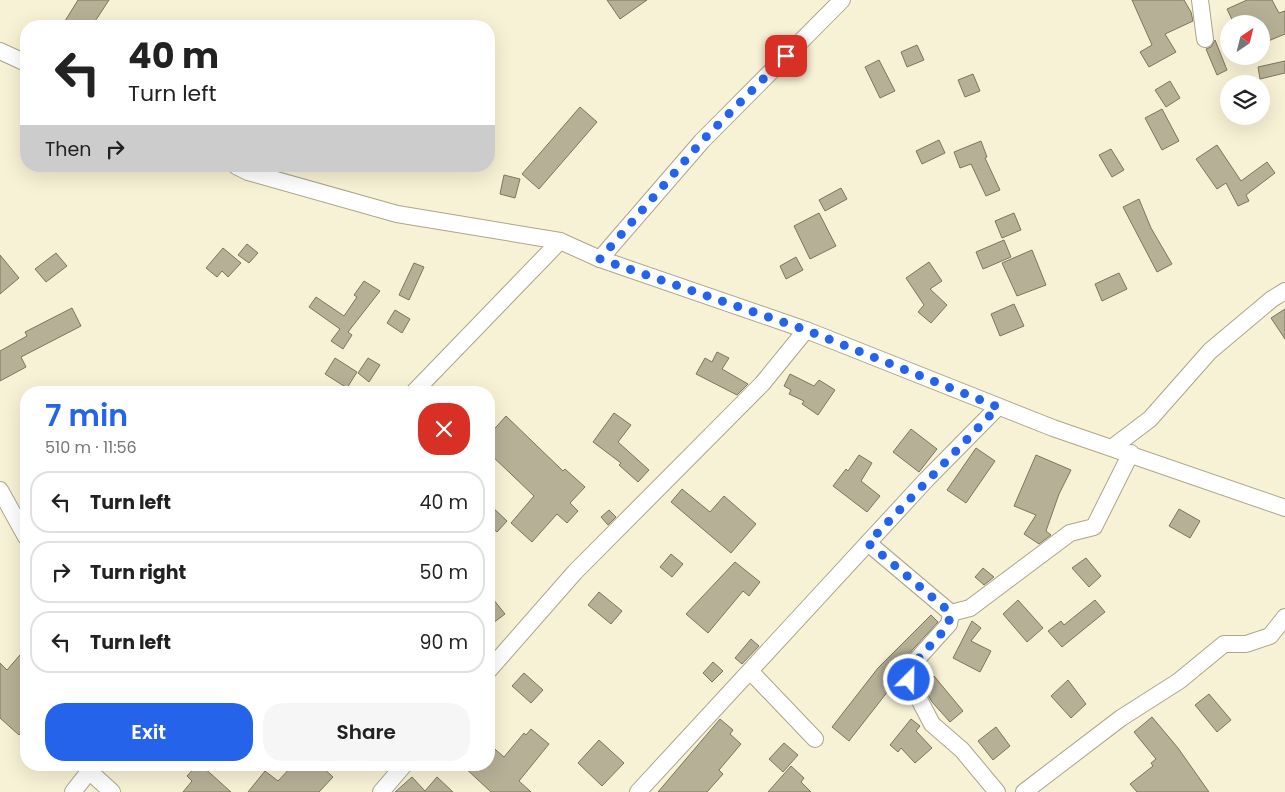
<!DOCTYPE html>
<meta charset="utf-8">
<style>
:root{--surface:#fff;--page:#f6f6f6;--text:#222;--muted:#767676;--line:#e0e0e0;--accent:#2563eb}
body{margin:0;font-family:Poppins,sans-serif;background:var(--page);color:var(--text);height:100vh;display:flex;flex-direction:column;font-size:19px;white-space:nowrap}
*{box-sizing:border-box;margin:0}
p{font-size:16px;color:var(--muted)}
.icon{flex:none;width:28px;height:28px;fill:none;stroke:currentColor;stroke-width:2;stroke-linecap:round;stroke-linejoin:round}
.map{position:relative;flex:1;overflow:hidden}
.panel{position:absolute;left:20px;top:386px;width:475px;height:385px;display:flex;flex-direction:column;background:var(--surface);border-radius:20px;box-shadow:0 5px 20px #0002}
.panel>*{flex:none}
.guide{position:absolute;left:20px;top:20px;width:475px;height:152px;border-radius:20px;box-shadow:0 5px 20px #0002;background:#fff;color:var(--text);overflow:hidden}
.needle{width:32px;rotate:35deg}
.buttons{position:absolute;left:1220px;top:15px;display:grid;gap:10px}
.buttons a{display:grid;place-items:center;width:50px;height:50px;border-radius:50%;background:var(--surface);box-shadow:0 5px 20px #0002;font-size:25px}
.pin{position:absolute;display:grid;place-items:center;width:42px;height:42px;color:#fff;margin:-21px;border-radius:10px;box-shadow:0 2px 8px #0006}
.me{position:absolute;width:55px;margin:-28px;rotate:23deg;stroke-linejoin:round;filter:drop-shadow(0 0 4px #0008)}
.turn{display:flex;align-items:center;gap:18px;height:105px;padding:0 25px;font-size:22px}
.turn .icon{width:65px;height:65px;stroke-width:2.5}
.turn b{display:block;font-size:35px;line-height:42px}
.then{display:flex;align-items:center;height:48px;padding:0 25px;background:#0003;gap:10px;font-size:19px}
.round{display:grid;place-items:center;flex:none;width:52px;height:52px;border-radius:20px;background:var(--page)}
.headline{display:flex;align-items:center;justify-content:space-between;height:85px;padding:0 25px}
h1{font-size:30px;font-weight:600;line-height:38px;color:var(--accent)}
.primary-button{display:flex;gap:10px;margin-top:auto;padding:10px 25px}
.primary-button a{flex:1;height:58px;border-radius:20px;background:var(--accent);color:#fff;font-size:20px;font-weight:600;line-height:58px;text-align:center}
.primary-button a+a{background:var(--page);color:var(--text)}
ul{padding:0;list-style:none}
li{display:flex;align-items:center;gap:15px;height:62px;margin:0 10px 8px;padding:0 15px;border:2px solid var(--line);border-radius:20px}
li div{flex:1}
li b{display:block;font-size:19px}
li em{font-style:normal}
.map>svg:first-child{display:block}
.building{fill:#b6b096;stroke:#7b765d}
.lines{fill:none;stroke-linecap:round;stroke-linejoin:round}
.minor-casing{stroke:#aba68c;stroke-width:18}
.minor{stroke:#fff;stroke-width:16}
.route{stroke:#2563eb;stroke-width:9;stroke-dasharray:0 16.2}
</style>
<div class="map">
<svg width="1285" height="792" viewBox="0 0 1285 792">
<rect width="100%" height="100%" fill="#f7f1d5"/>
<!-- building -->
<g class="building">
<polygon points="78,0 109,0 92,26 73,26 65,21"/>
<polygon points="607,0 647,0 620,19"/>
<polygon points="1132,0 1184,0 1191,12 1193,21 1165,34 1176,52 1149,67 1140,52 1152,45"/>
<polygon points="1247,0 1272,0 1279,13 1285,11 1285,34 1261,44 1261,24 1234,24 1227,9"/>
<polygon points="1215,40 1227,70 1217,75 1206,49 1211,47"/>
<polygon points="917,45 924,60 907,67 901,52"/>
<polygon points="879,60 895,91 880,98 865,67"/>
<polygon points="1285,61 1285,73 1260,79 1258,67"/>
<polygon points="973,74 980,91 965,97 958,80"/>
<polygon points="1170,81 1180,98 1166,107 1155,90"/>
<polygon points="580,107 597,122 539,189 522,174"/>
<polygon points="1162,109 1179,141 1162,150 1145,118"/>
<polygon points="939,140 945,153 922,164 916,151"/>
<polygon points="981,141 987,157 985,158 1000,190 986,196 971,164 960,168 954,152"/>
<polygon points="1217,145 1241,181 1267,162 1275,173 1246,195 1249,201 1238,206 1226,183 1217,189 1196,159"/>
<polygon points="1111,149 1124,170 1112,177 1099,155"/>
<polygon points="504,175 520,179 515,198 500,194"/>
<polygon points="841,188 847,199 825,211 819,200"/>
<polygon points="1139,199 1151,228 1172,264 1157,272 1123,207"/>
<polygon points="819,213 836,246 810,259 794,226"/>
<polygon points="1014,213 1021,230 1002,238 995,221"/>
<polygon points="1004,240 1011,257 983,269 976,252"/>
<polygon points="247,244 258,253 249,263 238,255"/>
<polygon points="223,248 241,263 228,277 222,271 217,277 206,268"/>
<polygon points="1032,250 1046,285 1017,296 1002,263"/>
<polygon points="56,253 67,266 46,282 35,269"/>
<polygon points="0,255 19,278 0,294"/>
<polygon points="796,257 803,270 786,279 780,266"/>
<polygon points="929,262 942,281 930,289 947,305 931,323 918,312 924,305 906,278"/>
<polygon points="414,263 424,267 409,300 399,295"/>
<polygon points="1119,273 1127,289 1102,301 1095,284"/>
<polygon points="364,281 380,291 348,332 352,335 343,349 331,341 340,329 309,307 316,297 344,316 357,297 354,295"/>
<polygon points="1014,304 1024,326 1000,336 991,314"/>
<polygon points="72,308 81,326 21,357 26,367 0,381 0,351 27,336 25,332"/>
<polygon points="1285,309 1285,339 1271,318"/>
<polygon points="395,310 410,319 402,333 387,323"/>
<polygon points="717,352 729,358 722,369 748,384 737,395 696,374 705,358 712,362"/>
<polygon points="335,358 357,372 347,388 325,374"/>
<polygon points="368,358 380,365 369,382 358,373"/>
<polygon points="790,374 814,386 819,380 835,390 818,415 802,404 804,401 789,394 791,390 784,386"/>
<polygon points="614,413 631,425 618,442 649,470 638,482 619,465 621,463 593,442"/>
<polygon points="506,416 563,471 565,469 585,487 570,503 578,511 567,523 557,514 532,542 511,523 534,496 489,453 489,435"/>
<polygon points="911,429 937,449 919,472 893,452"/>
<polygon points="976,448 995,461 966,503 947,490"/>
<polygon points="859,455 872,463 861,481 880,496 867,512 833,486 846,469 848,471"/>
<polygon points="1036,455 1071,470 1059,494 1046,531 1051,535 1039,544 1024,534 1036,515 1014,506"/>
<polygon points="682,489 710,512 724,496 756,524 731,553 671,502"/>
<polygon points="489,504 507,521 497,532 489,525"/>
<polygon points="1179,509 1200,521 1190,538 1169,526"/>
<polygon points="609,510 616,517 608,525 601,517"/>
<polygon points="671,554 683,564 672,577 660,567"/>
<polygon points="1086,558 1101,576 1089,587 1072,568"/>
<polygon points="735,562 760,582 749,596 743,591 708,633 686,614"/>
<polygon points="983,568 994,577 984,585 975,577"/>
<polygon points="599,592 622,611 611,624 588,605"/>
<polygon points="489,594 505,614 489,626"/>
<polygon points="1018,600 1043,628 1027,642 1003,614"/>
<polygon points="1095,600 1105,612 1062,647 1048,631 1061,621 1064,625"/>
<polygon points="931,615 938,622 904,659 901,668 886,681 892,686 849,741 832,727 878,668"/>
<polygon points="972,621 981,628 971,641 991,651 980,672 953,658"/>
<polygon points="751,639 759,646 742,664 735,658"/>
<polygon points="26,648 26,727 19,735 0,718 0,663 7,670"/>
<polygon points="713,662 723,671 712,682 703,673"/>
<polygon points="524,673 543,690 531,703 512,686"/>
<polygon points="934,676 963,711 950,722 932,702 923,686"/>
<polygon points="1068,680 1086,704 1071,718 1051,696"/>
<polygon points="1209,694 1231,720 1217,732 1195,705"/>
<polygon points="1152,717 1178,748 1209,792 1137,792 1130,784 1153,766 1151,763 1156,759 1134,732"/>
<polygon points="720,719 733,730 730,734 741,744 719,770 723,774 707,792 658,792"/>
<polygon points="911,719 920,726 916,731 932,748 915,763 901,748 898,752 890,745"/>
<polygon points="996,727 1010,746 993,760 978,741"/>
<polygon points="531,729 549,744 519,781 531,792 491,792 462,765 489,765 489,744 504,757 524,733 526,735"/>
<polygon points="599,740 624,763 602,786 578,763"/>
<polygon points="784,743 798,755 783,772 769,759"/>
<polygon points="197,765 201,765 231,792 183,792 192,781 187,776"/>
<polygon points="293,765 320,765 333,777 319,792 248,792 265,771 278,781"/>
<polygon points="791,766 804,778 801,782 811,792 768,792"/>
<polygon points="412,777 425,791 437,777 453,792 395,792"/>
</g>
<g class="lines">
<defs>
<g id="minor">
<polyline points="1200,0 1205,39"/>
<polyline points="0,51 26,63"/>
<polyline points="236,166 248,172 397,214 560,241 600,259 806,330 1053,428 1285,508"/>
<polyline points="600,259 702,141 842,0"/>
<polyline points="414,392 560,241"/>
<polyline points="1113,447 1150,419 1210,351 1272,299 1285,291"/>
<polyline points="0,490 26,537"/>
<polyline points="868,543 951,613 949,624 911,666 909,680 932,724 962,750 997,792"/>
<polyline points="951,613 970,608 1070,533 1094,527 1131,453"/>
<polyline points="489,670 575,572 762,384 806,330"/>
<polyline points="751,672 815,739"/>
<polyline points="89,771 112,792"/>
<polyline points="73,792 94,765"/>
<polyline points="381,792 404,765"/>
<polyline points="638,792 926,480 998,407"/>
<polyline points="1024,792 1121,718 1179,681 1224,644 1246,644 1270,636 1285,617"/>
</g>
</defs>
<!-- minor casing -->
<use href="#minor" class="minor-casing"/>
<!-- minor -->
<use href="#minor" class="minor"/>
</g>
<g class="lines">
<!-- route -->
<path class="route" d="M786,56L702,141L600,259L806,330L998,407L868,543L951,613C947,640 914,650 909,680"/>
</g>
</svg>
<div class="buttons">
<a><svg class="needle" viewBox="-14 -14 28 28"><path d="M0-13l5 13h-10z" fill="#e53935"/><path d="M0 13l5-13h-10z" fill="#767676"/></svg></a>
<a><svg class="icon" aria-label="layers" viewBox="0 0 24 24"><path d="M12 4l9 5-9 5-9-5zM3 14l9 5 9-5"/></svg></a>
</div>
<div class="pin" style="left:786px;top:56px;background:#d93025"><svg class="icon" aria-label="arrive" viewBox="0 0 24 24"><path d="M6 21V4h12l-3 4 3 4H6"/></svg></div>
<svg class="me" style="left:909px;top:680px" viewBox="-20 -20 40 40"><circle r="17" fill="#2563eb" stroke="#fff" stroke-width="3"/><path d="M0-11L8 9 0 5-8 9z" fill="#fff"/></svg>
<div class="guide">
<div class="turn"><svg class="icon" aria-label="left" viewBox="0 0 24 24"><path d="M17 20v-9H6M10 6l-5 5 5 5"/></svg><div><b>40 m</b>Turn left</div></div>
<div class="then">Then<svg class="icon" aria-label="right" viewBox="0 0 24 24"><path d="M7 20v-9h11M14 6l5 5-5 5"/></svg></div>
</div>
<section class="panel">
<div class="headline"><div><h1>7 min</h1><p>510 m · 11:56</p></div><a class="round" style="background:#d93025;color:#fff"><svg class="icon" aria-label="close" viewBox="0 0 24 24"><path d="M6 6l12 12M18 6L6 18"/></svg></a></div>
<ul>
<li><svg class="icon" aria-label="left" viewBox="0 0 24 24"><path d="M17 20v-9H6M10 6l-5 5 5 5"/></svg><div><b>Turn left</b></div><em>40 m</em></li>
<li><svg class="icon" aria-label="right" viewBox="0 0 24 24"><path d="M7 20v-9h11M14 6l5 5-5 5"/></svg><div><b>Turn right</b></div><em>50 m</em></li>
<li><svg class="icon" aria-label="left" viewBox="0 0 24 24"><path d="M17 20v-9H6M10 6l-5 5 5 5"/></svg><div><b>Turn left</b></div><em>90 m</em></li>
</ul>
<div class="primary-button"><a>Exit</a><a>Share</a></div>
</section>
</div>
